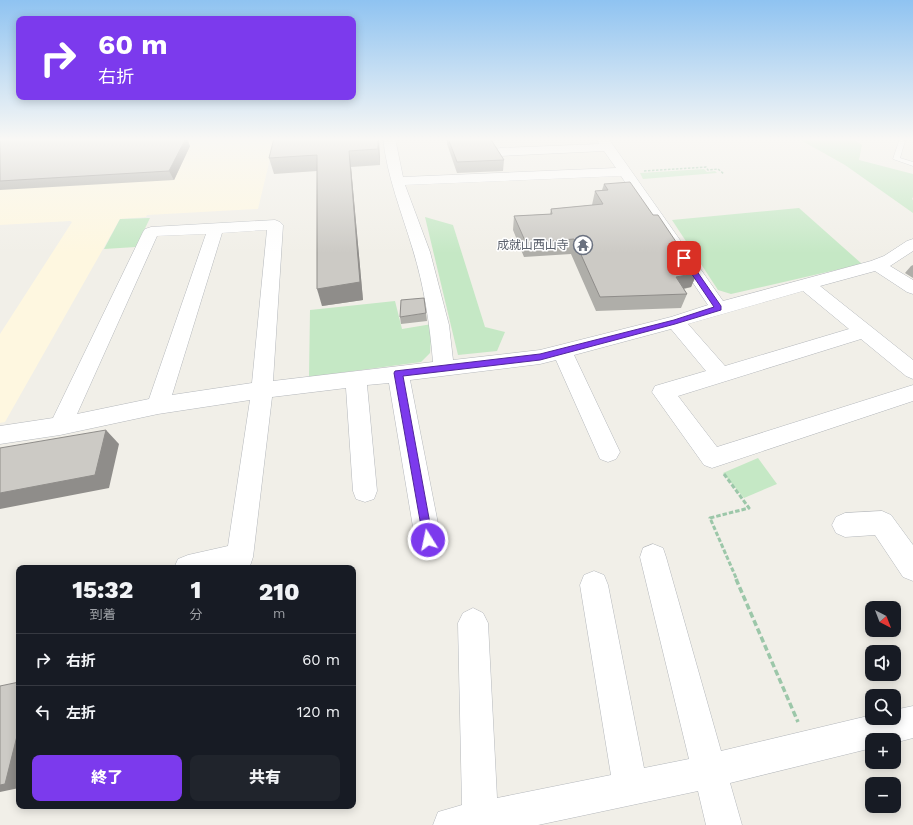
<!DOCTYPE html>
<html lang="ja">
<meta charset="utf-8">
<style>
:root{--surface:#171b24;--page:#20242c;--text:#f1f3f6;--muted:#9ea1a6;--line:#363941;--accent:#7c3aed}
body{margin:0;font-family:"Work Sans","Noto Sans JP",sans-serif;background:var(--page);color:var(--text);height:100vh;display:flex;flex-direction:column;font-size:15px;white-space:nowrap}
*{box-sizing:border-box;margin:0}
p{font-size:13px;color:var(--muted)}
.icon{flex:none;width:22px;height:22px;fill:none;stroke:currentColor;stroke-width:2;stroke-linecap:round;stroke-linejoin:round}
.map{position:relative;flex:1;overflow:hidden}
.sheet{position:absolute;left:16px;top:565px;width:340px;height:244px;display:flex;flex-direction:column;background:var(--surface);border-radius:8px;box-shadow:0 2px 10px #0003}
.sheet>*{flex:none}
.guide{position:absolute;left:16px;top:16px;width:340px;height:84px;border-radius:8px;box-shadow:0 2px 10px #0003;background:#7c3aed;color:#fff;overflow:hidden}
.needle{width:26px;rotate:138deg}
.buttons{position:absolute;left:865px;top:601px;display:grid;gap:8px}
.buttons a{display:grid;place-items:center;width:36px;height:36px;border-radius:8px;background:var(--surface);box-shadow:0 2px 10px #0003;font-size:20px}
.pin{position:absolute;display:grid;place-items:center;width:34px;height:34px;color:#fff;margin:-17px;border-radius:8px;box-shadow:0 2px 6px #0006}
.me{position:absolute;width:44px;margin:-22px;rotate:350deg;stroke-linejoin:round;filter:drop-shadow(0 0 3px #0008)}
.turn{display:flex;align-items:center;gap:14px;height:84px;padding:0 16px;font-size:18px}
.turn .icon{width:52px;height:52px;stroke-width:2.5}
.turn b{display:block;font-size:28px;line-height:34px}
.eta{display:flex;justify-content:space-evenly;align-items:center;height:68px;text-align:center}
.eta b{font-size:24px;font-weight:800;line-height:28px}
.action{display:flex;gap:8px;margin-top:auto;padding:8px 16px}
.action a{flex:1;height:46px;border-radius:8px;background:var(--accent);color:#fff;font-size:16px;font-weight:800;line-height:46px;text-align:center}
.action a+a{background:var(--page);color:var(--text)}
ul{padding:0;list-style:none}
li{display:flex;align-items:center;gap:12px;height:52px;padding:0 16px;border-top:1px solid var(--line)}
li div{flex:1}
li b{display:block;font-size:15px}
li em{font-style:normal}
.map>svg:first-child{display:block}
.commercial{fill:#fef7e0}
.green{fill:#c5e8c5}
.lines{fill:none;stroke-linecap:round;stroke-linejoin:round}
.lane-casing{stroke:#b5b8bc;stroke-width:1}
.street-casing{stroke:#b5b8bc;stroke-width:1}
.path-far2{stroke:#9cc7a9;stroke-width:1.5;stroke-dasharray:2.5 1.5;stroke-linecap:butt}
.path-far1{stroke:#9cc7a9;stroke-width:3;stroke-dasharray:4.5 2;stroke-linecap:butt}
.path{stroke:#9cc7a9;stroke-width:3.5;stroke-dasharray:6 3;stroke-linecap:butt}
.lane{fill:#fff;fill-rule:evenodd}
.street{fill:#fff;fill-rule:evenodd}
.wall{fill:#afaea9}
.shaded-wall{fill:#8f8d8a}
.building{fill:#cccac5;stroke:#8f8d8a}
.route{fill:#7c3aed;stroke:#51269a}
.labels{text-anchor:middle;stroke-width:3;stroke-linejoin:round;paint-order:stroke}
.far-worship-label{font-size:12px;fill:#5b616d;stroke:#fff;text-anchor:end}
</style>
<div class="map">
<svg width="913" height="825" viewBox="0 0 913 825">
<rect width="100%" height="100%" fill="#f1efe8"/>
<!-- commercial -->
<polygon class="commercial" points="185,138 275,138 258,209 147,215 146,217 120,219 5,422 0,423 0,334 72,222 70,221 0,225 0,148"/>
<!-- green -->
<g class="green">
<polygon points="797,138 852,138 862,145 859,160 913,174 913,197 912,199 913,200 913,213 845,165"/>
<polygon points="704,169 707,172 715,171 717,173 643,179 640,173"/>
<polygon points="799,208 862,264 731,294 718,290 672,220"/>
<polygon points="425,217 453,225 485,327 505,332 497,351 458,355"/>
<polygon points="150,218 136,247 104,249 120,219"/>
<polygon points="395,301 402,329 432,324 430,353 421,362 309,377 310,310"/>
<polygon points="758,458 777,484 744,498 723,473"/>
</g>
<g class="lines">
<defs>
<polygon id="lane" points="902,139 905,141 900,158 913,162 913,166 893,159 899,141"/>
<g id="street">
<path d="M383,138H395L403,177L616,168L604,151L500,156L495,155L494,152L495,149L500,148L599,144L596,138H608L723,301L871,261L884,256L907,241L913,239V251L890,266L913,280V294L907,292L875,271L820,286L913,360V379L906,376L861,339L678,396L717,447L913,385V401L712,468L704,465L652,392L655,386L706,371L671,329L574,355L620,452L616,459L608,462L600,459L556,360L540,364L410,380L441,539L437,548L428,551L419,548L415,539L389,383L367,385L377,491L374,499L365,502L356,499L353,491L346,388L272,397L253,557L250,566L245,568H174L178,559L188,555L228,546L250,400L158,414L60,435L0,444V426L53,418L143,232L145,229L151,227L275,220L280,222L283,225L273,381L433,362C430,325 424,286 413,250C402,213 387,177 383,138ZM621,176L708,305L671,317L540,350L453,360L449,325L430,252L405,185ZM267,230L252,383L172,395L222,233ZM206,234L149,399L77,414L157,236ZM803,291L849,329L725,366L688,324Z"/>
<polygon points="882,511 891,515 913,545 913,581 903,577 875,535 845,537 836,533 832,525 836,517 845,513"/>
<polygon points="653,544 663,548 666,557 721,751 872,715 872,718 894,718 894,710 913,706 913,738 894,743 894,740 872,740 872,748 730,783 742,825 706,825 698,791 538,825 433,825 438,812 462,805 458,623 463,613 473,608 483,613 488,623 497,798 611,775 580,585 584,575 594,571 604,575 608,585 644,768 689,759 640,557 643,548"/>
</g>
</defs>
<!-- lane casing -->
<use href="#lane" class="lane-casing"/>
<!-- street casing -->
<use href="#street" class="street-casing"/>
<!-- path-far2 -->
<polyline class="path-far2" points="644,171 706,167 708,170 718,169 724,174"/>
<!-- path-far1 -->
<polyline class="path-far1" points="724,474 749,508 710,518 737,580"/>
<!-- path -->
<polyline class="path" points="736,579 798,722"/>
<!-- lane -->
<use href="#lane" class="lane"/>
<!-- street -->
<use href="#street" class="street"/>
</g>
<!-- wall -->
<g class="wall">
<polygon points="379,138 380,165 351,167 363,300 322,306 317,171 274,174 269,158"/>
<polygon points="447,138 490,138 504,160 503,171 457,173 447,144"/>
<polygon points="0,139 190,146 174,180 0,190"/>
<polygon points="604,184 653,215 697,273 691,287 684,289 687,294 681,308 596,311 571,254 524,257 513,230 514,216 550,214 551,209 592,205 595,191 602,190"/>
<polygon points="913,265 913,278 905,273 911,266"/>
<polygon points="426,313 427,321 401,324 400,317"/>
</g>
<!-- shaded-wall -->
<g class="shaded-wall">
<polygon points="186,138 187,138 190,146 174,180 169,171"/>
<polygon points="378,138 379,138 380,165 378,149"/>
<polygon points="349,151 351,167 363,300 322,306 317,289"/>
<polygon points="697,273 691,287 670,291 676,277"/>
<polygon points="106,430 119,444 109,488 0,509 0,493"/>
<polygon points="19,728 19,788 0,792 0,785"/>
</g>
<!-- building -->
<g class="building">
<polygon points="20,138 186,138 169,171 0,181 0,139"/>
<polygon points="274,138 378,138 378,149 349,151 360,282 317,289 317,155 269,158"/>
<polygon points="448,138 490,138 504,160 457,162"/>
<polygon points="630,182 653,215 658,215 697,273 676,277 687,294 600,297 574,239 526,243 514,216 552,214 551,209 603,204 595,191 608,190 604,184"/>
<polygon points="424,298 426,313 400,317 401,300"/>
<polygon points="106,430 95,475 0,493 0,448"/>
<polygon points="19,682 19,728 5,784 0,785 0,686"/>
</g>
<!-- sky -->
<linearGradient id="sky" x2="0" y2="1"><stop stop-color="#8fc3f1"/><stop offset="0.55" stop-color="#f9f8f5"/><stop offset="1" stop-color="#f9f8f5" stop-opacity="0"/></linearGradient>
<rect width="913" height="253" fill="url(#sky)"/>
<!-- route -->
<polygon class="route" points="684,256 687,257 721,306 721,310 675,324 540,360 403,376 433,540 432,543 428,545 424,543 394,373 395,371 540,354 674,320 714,307 681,258"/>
<!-- icons -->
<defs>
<symbol id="temple-ring" viewBox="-11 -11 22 22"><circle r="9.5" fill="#fff" stroke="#6b7280" stroke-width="1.5"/><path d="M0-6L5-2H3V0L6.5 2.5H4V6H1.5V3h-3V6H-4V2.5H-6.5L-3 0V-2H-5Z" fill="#6b7280"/></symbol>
</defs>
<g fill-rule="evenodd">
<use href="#temple-ring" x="572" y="234" width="22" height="22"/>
</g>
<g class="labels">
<!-- far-worship labels -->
<g class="far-worship-label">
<text x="569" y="249">成就山西山寺</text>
</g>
</g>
</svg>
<div class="buttons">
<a><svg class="needle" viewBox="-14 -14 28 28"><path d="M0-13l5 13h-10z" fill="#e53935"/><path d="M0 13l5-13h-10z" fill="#9ea1a6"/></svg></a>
<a><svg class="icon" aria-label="sound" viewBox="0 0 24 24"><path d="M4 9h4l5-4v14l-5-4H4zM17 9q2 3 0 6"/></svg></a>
<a><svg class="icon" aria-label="search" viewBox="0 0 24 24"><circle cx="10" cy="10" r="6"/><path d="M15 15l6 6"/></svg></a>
<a>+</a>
<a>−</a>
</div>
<div class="pin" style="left:684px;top:258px;background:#d93025"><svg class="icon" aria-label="arrive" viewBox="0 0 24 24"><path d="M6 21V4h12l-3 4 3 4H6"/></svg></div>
<svg class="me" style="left:428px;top:540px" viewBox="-20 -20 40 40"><circle r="17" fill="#7c3aed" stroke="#fff" stroke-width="3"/><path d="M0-11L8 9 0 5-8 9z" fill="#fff"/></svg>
<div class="guide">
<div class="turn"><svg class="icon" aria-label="right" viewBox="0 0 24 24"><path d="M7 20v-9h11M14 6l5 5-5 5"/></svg><div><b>60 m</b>右折</div></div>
</div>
<section class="sheet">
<div class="eta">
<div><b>15:32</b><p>到着</p></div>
<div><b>1</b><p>分</p></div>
<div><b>210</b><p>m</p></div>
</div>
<ul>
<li><svg class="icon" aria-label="right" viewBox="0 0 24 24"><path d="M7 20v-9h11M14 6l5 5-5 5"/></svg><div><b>右折</b></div><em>60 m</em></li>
<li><svg class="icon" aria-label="left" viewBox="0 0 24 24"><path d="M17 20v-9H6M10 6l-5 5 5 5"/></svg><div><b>左折</b></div><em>120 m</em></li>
</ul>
<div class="action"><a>終了</a><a>共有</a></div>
</section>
</div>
